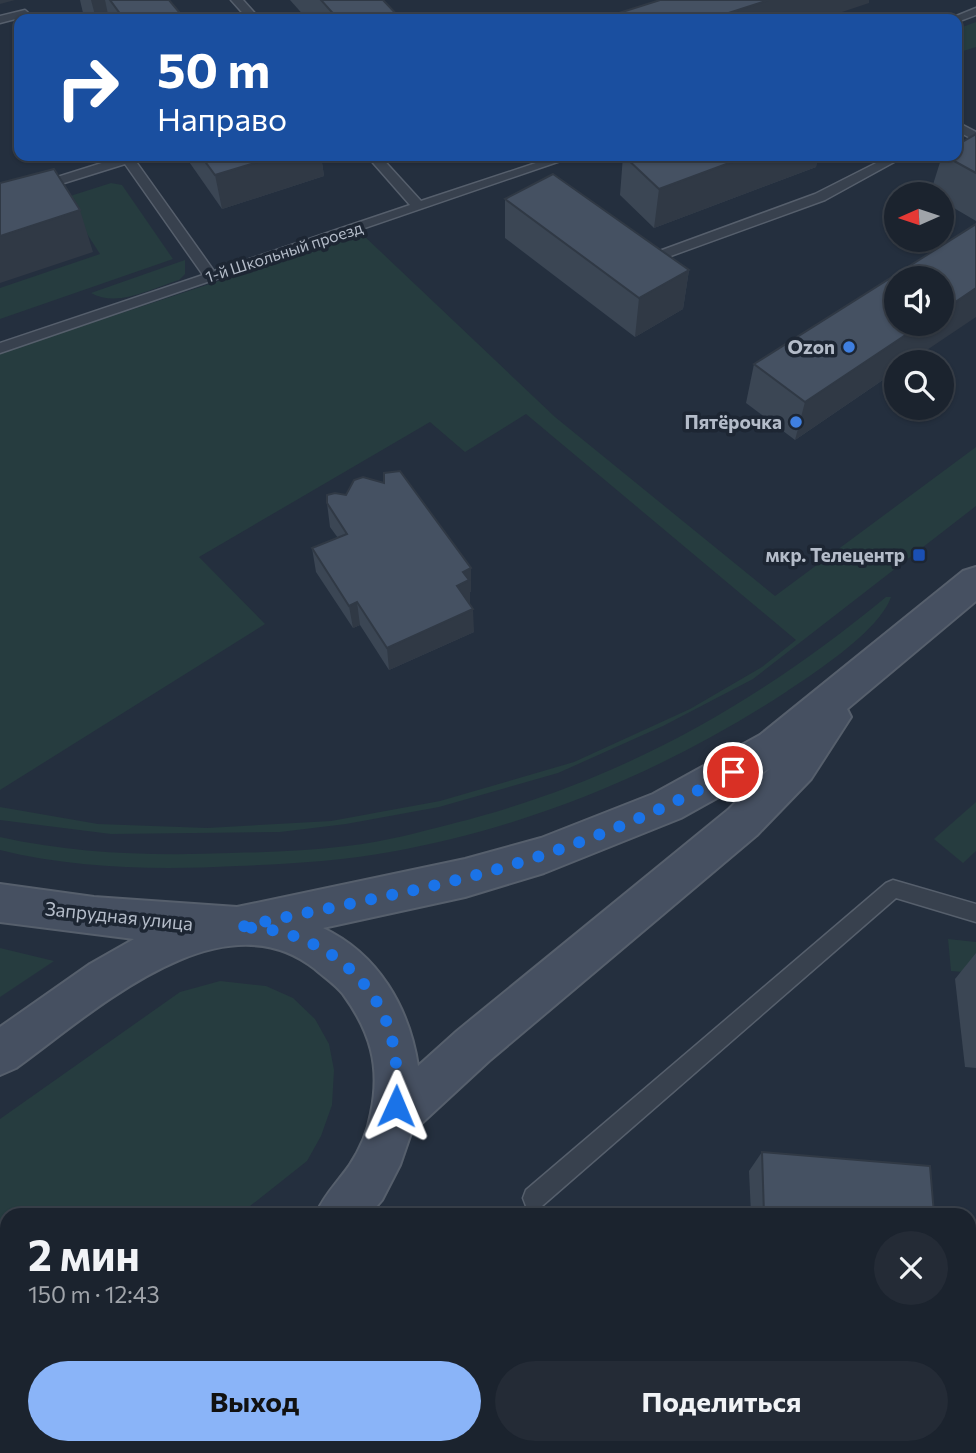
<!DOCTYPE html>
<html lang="ru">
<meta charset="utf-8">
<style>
:root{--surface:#1b232e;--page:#242b36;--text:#f1f3f6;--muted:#a0a4aa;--line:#39404a;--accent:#8ab4f8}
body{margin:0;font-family:Commissioner,sans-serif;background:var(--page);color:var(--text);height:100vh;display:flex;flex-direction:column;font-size:26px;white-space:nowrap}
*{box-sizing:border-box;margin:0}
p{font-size:23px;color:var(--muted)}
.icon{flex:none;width:38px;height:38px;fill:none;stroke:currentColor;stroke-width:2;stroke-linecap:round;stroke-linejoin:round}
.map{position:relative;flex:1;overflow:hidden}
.panel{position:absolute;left:0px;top:1208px;width:976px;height:247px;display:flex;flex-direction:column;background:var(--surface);border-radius:21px 21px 0 0;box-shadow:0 2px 5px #0004,0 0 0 2px var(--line)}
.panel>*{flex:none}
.hud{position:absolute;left:14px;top:14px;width:948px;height:147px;border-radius:14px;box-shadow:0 2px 5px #0004,0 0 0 2px var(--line);background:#1a4fa0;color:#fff;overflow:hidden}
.needle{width:46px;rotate:267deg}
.fabs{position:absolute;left:884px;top:182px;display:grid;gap:14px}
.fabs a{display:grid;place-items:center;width:70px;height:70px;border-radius:50%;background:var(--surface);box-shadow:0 2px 5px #0004,0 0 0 2px var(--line);font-size:35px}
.pin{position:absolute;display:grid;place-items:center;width:60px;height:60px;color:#fff;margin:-30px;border:4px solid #fff;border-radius:50%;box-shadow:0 2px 7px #0007}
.me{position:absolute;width:77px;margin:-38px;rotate:1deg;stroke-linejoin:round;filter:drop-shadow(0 0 5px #0008)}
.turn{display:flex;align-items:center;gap:24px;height:147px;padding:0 28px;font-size:32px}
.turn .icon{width:91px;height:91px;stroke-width:2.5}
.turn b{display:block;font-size:49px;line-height:60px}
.round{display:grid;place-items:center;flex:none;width:74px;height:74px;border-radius:37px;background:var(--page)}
.overview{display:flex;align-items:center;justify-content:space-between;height:119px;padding:0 28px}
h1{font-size:42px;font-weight:700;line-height:52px}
.primary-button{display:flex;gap:14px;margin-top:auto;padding:14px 28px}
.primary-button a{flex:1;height:80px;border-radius:42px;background:var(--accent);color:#111;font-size:28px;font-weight:700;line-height:80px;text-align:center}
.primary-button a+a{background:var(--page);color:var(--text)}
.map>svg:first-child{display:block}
.green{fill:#263c3f}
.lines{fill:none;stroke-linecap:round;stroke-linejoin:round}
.service-casing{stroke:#565f6c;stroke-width:3}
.secondary-casing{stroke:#565f6c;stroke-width:4}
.service{fill:#38414e;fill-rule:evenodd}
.secondary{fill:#465061;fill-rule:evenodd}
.wall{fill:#3b4654}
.shaded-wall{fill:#303945}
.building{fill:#455162;stroke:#303945;stroke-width:2}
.route{stroke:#1a73e8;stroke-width:12;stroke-dasharray:0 21.6}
.shop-dot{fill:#3f7fe0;stroke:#1d2633;stroke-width:2.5}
.transit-dot{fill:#1a4fb4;stroke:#1d2633;stroke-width:2.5}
.labels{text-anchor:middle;stroke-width:7;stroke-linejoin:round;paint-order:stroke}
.far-street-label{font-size:16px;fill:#b4bcc9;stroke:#1d2633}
.poi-label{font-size:19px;font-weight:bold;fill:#b4bcc9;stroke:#1d2633;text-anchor:end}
.street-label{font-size:19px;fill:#b4bcc9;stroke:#1d2633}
</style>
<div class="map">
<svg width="976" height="1453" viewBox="0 0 976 1453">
<rect width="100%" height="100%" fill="#242f3e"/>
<!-- green -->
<g class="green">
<polygon points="976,22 976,47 957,53 957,29"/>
<polygon points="111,183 122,185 173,259 0,319 0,288 100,254 64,198"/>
<polygon points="362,234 555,417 775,596 976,447 976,506 753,679 663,726 558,773 439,807 346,824 280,832 111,834 0,820 0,807 98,824 207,828 331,821 440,801 574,762 690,709 762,667 796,640 526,414 465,452 430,422 199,557 265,624 0,790 0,353"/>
<path d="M185,260V274L179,280C152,288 118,308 91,293Z"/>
<path d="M886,597H891C879,631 816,672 786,692C667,770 531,827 390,852C340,861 288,864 237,866C160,870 76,869 0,850V837C75,854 155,856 231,853C270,852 309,851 347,846C384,842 420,832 455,823C620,781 755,705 886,597Z"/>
<polygon points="976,802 976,851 963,863 934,839"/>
<polygon points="948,939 976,942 976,973 951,971"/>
<polygon points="0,948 54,961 0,997"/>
<polygon points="220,981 266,986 293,998 315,1019 329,1044 334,1070 332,1105 321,1136 307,1161 240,1214 7,1214 7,1400 0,1406 0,1119 180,992"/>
<polygon points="359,1447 438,1447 442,1453 363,1453"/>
</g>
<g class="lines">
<defs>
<g id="service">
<polygon points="231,0 243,0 260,19 248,19"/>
<polygon points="976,8 976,15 957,22 957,19 949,19"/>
<polygon points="25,10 35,19 23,17 0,23 0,16"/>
<polygon points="957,122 976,132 976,141 957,131"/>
<polygon points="124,156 132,156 214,271 410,205 367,156 380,156 421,201 557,156 575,156 0,353 0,343 203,275 125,164 0,203 0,195"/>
<polygon points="890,156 905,156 825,200 657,261 647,261 637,252 644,248 654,253 815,194"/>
<polygon points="893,880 976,904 976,922 896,898 542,1206 534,1209 526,1206 523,1198 526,1190 886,883"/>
<polygon points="976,1403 976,1433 970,1436 970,1406"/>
<polygon points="936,1447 963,1447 960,1453 934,1453"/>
</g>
<g id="secondary">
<path d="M976,567V601L847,709L851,717L811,779L757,835L489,1061L411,1133L400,1165L382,1200L370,1214H316C324,1195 337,1183 349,1166C359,1151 368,1131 371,1113C381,1066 370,1031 343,994C335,984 324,977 315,969C220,893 90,1015 16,1068L0,1075V1027L90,964L134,939L0,922V884L94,897L237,907L465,859L541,838L653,794L760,735L963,571ZM769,769L729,809L457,1031L418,1066C409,1007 378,954 323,928L465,897L544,873L681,818Z"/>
<polygon points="28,1447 85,1447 83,1453 26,1453"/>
<polygon points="495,1447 549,1447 551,1453 497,1453"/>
</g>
</defs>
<!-- service casing -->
<use href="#service" class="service-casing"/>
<!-- secondary casing -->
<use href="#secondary" class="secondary-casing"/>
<!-- service -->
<use href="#service" class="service"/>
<!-- secondary -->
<use href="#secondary" class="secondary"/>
</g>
<!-- wall -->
<g class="wall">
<polygon points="80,0 169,0 185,19 88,19 83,13"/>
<polygon points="290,0 383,0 401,19 307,19"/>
<polygon points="976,134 976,221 942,201 942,194 930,194 942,156 957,156"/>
<polygon points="185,156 321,156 324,176 222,209"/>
<polygon points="623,156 831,156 817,161 816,167 654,228 620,195"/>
<polygon points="505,199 689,270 683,309 635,337 505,238"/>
<polygon points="896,362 896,371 795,440 746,403 754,364"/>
<polygon points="327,503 471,568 471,591 470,592 469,603 474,632 389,670 360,625 353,628 316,572 312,548 338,538 330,527"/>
<polygon points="976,953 976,1068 965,1067 955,979"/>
<polygon points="762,1152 934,1214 751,1214 749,1171"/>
</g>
<!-- shaded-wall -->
<g class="shaded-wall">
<polygon points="0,0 15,0 0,4"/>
<polygon points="91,0 105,0 109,19 96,19"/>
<polygon points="769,0 869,0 869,3 821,19 710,19"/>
<polygon points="278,156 321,156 324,176 222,209 215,175"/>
<polygon points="748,156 831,156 817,161 816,167 654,228 659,189"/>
<polygon points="80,210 93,252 0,283 0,236"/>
<polygon points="689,270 683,309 635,337 639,298"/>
<polygon points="976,288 976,317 909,362 896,362 896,371 795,440 805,402 922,324 942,324 942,311"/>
<polygon points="471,568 471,591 470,592 470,603 457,608 457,586 463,572"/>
<polygon points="357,602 360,625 353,628 349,606"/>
<polygon points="473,609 474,632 389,670 387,648"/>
</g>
<!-- building -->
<g class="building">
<polygon points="110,0 169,0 185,19 124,19"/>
<polygon points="321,0 383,0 401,19 338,19"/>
<polygon points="660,0 769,0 710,19 600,19"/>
<polygon points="976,134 976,173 945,156 957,156 957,145"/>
<polygon points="201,156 278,156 215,175"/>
<polygon points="624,156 748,156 659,189"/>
<polygon points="54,169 80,210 0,236 0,183"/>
<polygon points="553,174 689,270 639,298 505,199"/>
<polygon points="976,224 976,288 942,311 942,278 896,278 896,324 922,324 805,402 754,364"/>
<polygon points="400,471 471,568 463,572 469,580 457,586 473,609 387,648 357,602 349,606 312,548 347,534 327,503 327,495 335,493 346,495 354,480 363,477 384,483 384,473"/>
<polygon points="762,1152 930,1166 934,1214 764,1214"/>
<polygon points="317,1448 321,1453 312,1453"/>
</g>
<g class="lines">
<!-- route -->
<path class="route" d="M396,1106C398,1081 397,1056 390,1032C371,968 303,924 237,928C331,906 427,891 518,863C593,840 665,809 733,772"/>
</g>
<!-- markers -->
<g class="shop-dot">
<circle cx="849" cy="347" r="7"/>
<circle cx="796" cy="422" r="7"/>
</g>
<rect class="transit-dot" x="912" y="548" width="14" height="14" rx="3.5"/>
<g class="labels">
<!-- far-street labels -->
<g class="far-street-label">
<text transform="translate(284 252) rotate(-18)" y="6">1-й Школьный проезд</text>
</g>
<!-- poi labels -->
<g class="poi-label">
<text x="835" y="354">Ozon</text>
<text x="782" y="429">Пятёрочка</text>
<text x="905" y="562">мкр. Телецентр</text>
</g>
<!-- street labels -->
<g class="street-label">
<text transform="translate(119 916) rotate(6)" y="7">Запрудная улица</text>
</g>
</g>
</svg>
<div class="fabs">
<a><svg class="needle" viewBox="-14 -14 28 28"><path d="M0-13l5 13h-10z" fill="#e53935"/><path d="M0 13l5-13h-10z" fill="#a0a4aa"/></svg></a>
<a><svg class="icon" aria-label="sound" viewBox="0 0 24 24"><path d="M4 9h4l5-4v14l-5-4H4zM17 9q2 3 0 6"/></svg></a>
<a><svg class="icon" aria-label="search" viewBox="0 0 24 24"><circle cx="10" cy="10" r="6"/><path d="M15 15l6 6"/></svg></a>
</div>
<div class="pin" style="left:733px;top:772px;background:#d93025"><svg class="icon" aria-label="arrive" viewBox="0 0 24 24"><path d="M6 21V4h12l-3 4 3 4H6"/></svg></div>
<svg class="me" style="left:396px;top:1106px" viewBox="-20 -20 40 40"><path d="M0-17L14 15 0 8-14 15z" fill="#1a73e8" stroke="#fff" stroke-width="4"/></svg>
<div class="hud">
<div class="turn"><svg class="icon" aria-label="right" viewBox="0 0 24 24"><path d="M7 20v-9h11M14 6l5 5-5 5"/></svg><div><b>50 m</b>Направо</div></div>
</div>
<section class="panel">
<div class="overview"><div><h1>2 мин</h1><p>150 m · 12:43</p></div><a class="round"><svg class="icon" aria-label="close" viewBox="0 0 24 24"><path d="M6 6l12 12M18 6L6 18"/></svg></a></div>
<div class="primary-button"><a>Выход</a><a>Поделиться</a></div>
</section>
</div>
